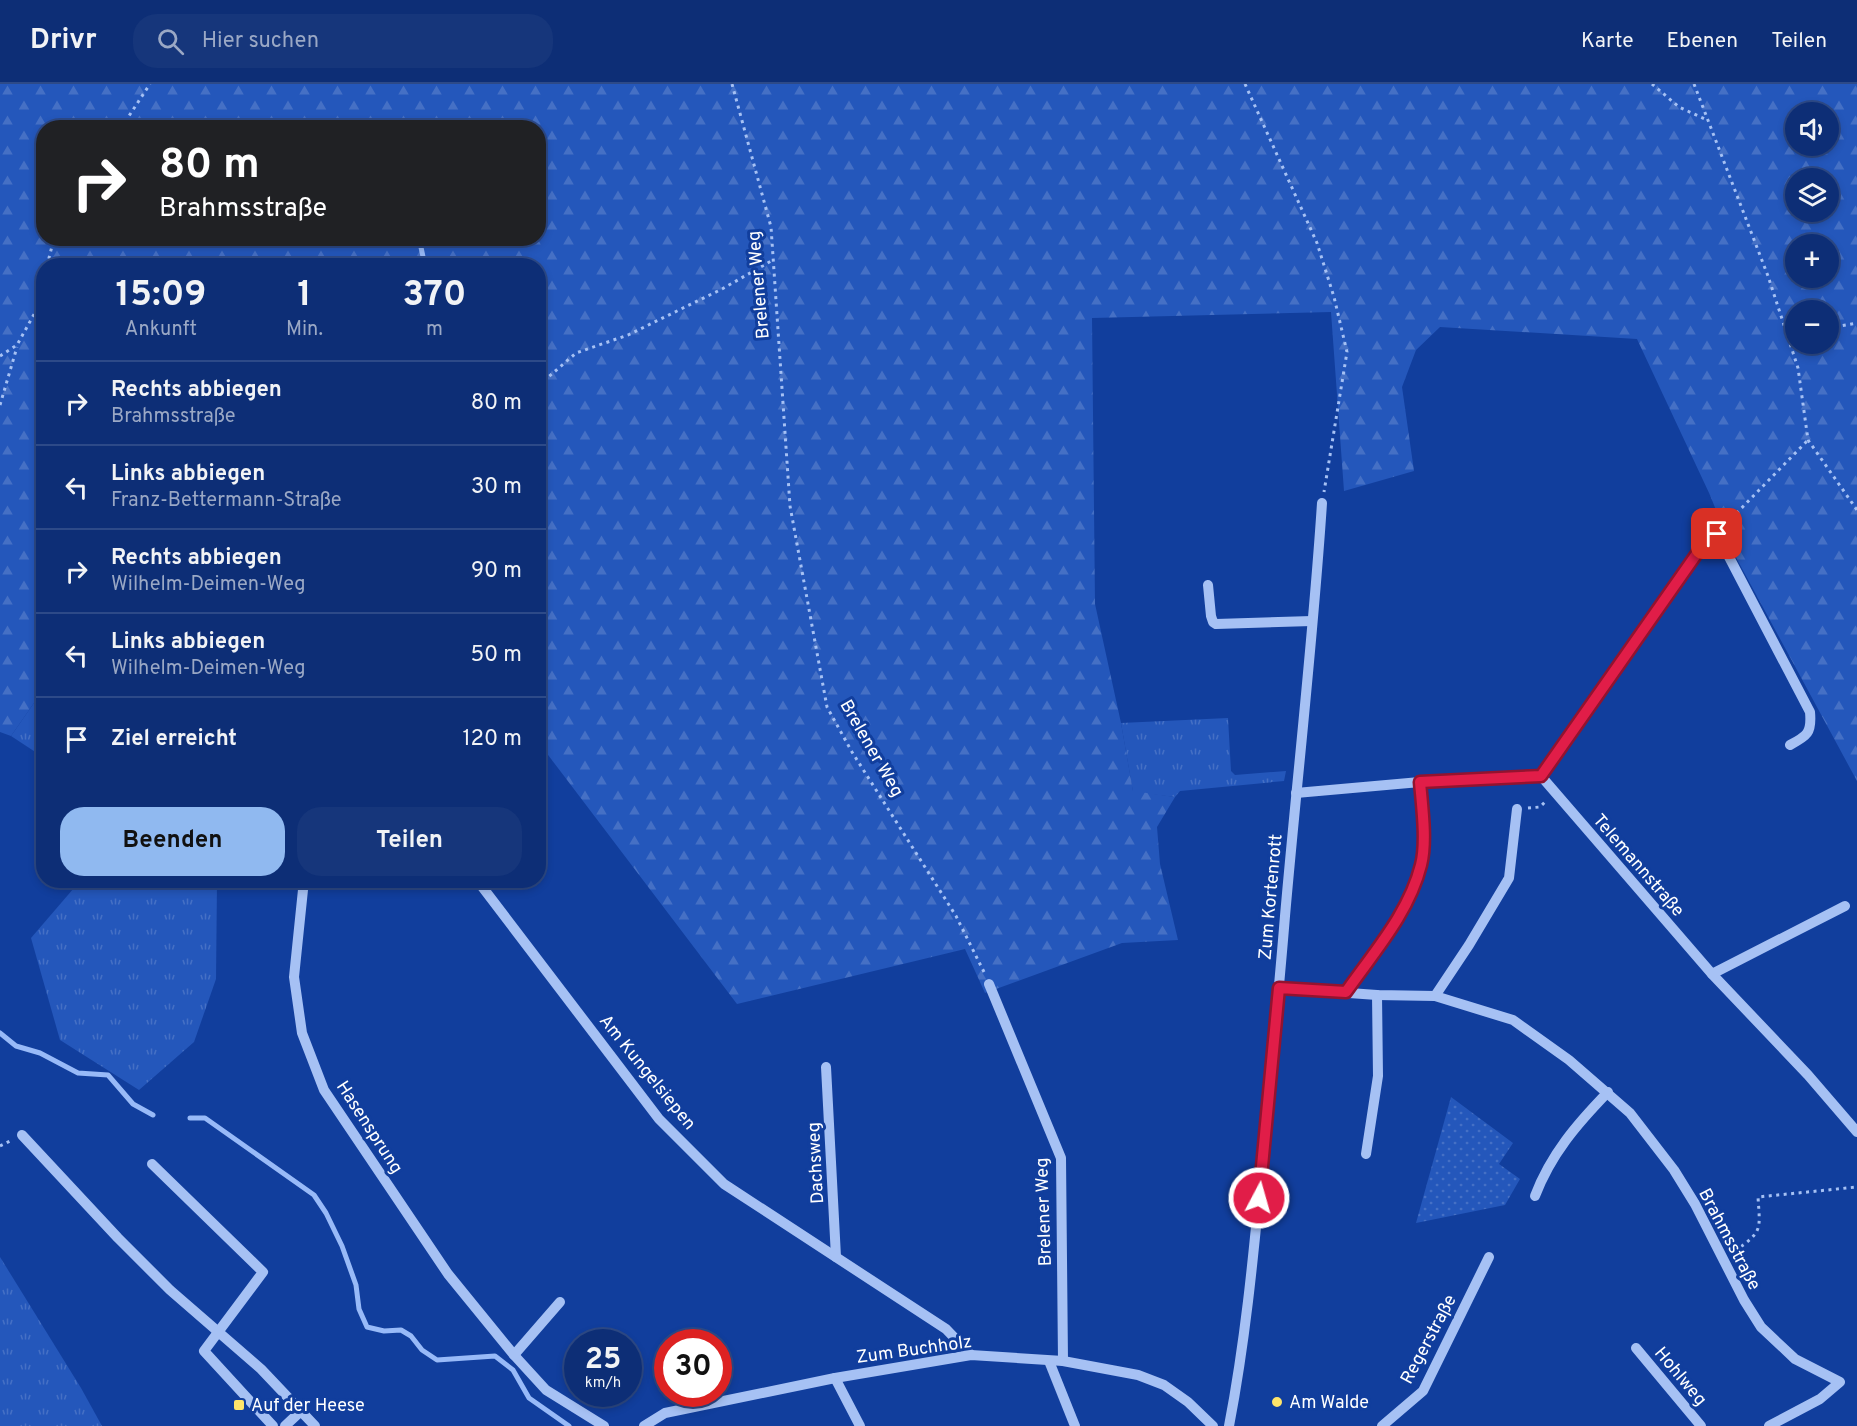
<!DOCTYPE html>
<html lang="de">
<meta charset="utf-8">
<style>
:root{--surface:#0d2e76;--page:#16367b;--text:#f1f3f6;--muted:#9aa8c5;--line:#2d4a88;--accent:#90b9f0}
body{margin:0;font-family:Overpass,sans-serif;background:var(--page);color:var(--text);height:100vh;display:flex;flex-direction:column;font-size:22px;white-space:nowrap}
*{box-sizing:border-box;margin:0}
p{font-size:20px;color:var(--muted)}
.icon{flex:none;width:33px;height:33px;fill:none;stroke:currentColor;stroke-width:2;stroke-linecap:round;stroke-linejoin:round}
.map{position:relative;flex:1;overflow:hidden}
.side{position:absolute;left:36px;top:174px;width:510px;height:630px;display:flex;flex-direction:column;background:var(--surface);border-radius:24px;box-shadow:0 3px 9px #0003,0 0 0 2px var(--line)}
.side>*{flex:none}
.guide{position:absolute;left:36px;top:36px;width:510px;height:126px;border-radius:24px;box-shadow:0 3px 9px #0003,0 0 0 2px var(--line);background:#202124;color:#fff;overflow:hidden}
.buttons{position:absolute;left:1785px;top:18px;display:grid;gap:12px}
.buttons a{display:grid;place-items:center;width:54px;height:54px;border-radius:50%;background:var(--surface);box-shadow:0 3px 9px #0003,0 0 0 2px var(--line);font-size:30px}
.speed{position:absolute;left:564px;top:1245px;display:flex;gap:12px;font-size:30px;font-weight:700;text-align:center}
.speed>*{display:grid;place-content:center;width:78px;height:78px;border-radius:50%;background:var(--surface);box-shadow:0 3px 9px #0003,0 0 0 2px var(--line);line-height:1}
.speed small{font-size:15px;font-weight:400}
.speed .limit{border:9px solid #d22;background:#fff;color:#111}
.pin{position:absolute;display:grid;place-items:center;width:51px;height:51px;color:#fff;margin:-26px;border-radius:12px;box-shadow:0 3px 9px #0006}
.me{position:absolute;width:66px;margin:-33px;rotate:6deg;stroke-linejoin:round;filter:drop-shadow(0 0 4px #0008)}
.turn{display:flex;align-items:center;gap:21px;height:126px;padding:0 24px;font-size:27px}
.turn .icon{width:78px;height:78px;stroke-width:2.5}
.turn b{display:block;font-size:42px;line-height:51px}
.eta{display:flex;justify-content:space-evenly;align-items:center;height:102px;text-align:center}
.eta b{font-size:36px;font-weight:700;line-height:42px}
.button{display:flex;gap:12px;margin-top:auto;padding:12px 24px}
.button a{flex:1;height:69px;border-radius:24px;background:var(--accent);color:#111;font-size:24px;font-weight:700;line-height:69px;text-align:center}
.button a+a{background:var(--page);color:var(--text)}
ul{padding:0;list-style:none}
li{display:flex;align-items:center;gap:18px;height:84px;padding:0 24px;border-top:2px solid var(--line)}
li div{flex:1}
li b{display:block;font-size:22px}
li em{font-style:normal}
header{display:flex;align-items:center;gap:36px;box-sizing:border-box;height:84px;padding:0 30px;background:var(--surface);border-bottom:2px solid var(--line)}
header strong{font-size:28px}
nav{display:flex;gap:33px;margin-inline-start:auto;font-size:21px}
.search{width:420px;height:54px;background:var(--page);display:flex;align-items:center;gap:15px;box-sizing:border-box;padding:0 21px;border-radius:24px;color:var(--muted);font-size:22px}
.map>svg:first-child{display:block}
.grass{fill:url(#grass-tufts)}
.forest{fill:url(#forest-firs);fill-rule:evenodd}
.park{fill:url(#park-dots)}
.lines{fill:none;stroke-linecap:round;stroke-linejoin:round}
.stream{stroke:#98baf8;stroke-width:5}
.path{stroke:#a6c1f4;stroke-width:3;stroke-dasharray:3 4.5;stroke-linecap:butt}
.minor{stroke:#a6c1f4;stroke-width:10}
.route-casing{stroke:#92132f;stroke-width:15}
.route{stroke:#e11d48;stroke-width:10}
.poi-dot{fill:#ffe56a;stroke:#113e9d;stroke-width:2}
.labels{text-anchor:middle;stroke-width:6;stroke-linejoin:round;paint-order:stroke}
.street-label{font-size:18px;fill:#fff;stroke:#113e9d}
.poi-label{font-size:18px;fill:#fff;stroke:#113e9d;text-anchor:start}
</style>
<header>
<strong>Drivr</strong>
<div class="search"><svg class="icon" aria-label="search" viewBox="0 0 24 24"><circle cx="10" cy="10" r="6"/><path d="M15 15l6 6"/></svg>Hier suchen</div>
<nav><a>Karte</a><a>Ebenen</a><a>Teilen</a></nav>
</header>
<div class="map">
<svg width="1857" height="1342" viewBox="0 0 1857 1342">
<defs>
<pattern id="grass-tufts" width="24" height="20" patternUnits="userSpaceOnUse" patternTransform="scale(1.5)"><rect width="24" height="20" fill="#2457bb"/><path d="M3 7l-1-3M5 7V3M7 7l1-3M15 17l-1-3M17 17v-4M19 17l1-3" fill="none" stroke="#4570c5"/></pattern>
<pattern id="forest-firs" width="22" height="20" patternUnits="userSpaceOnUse" patternTransform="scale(1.5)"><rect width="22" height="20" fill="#2457bb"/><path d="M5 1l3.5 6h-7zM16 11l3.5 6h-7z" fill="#4570c5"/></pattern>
<pattern id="park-dots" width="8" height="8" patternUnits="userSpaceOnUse" patternTransform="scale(1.5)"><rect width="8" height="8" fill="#2457bb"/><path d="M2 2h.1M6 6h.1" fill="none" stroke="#4570c5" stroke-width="1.8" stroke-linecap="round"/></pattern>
</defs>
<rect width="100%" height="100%" fill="#113e9d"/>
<!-- grass -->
<g class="grass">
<polygon points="43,606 43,673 11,652"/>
<polygon points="1228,634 1231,687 1235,691 1286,687 1284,697 1180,707 1175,713 1133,708 1121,639"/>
<polygon points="80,797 217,797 216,895 194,958 139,1006 60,956 31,854"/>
<polygon points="0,1173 81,1304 102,1342 0,1342"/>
</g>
<!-- forest -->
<path class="forest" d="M0,0H1857V697L1732,466L1710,411L1637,255L1440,243L1416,266L1402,303L1414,387L1344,407L1331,228L1092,234L1095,520L1121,639L1133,707L1175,713L1157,743L1160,780L1178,856L1122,859L985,909L965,865L737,920L539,659L538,182H44L43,606L11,652L0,648ZM1796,28H1828V62H1796ZM44,44H538V154H44ZM1796,94H1828V128H1796ZM1796,160H1828V194H1796ZM1796,226H1828V260H1796Z"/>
<!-- park -->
<polygon class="park" points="1451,1013 1513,1059 1499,1080 1520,1095 1505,1121 1416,1139"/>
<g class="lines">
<!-- stream -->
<g class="stream">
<polyline points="421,44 421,42"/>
<polyline points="419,154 425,182"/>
<polyline points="0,949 16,962 40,969 78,989 108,991 133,1020 153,1031"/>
<polyline points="190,1034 205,1034 314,1111 326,1129 342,1162 356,1201 359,1225 367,1243 384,1247 401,1246 411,1252 422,1266 437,1276 495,1272 513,1286 529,1314 569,1342"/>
</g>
<!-- path -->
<g class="path">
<polyline points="732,0 771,143 790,422 827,623 852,668 956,832 984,888"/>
<polyline points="1245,0 1317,159 1334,213 1347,268 1324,408"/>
<polyline points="1652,0 1679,23 1707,36"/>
<polyline points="1694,0 1768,192 1798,284 1808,356 1857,426"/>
<polyline points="121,44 150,0"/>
<polyline points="47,182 54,154"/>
<polyline points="1828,244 1857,239"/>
<polyline points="1787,251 1796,249"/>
<polyline points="0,272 17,261 37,225 44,198"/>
<polyline points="538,302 576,269 628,251 679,226 722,205 773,176"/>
<polyline points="0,321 17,263"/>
<polyline points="1726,440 1808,356"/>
<polyline points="1528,724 1540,723 1546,717"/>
<polyline points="0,1062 12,1056"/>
<path d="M1735,1167C1763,1147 1760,1146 1758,1113L1857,1103"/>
</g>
<!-- minor -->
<g class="minor">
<polyline points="1208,501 1211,532 1213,538 1216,540 1312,537"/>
<polyline points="1541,692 1712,890 1808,991 1857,1048"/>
<path d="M1296,709L1420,698L1541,692L1698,468L1717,450L1810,628C1812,649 1807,652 1790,661"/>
<polyline points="304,796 294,893 302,949 324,1006 448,1190 514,1271 546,1306 604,1342"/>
<polyline points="477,796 659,1035 724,1100 946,1245 971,1271"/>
<polyline points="1712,890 1845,822"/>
<polyline points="989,900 1061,1074 1063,1277"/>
<polyline points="1279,904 1377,911 1435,912 1513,936 1569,976 1630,1029 1674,1086 1695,1120 1744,1216 1761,1243 1795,1275 1840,1298 1820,1315 1769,1342"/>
<path d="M1346,908C1374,868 1410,829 1421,781C1427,758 1422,722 1420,698"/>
<polyline points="1435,912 1469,861 1509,794 1517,725"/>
<polyline points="826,983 836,1173"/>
<polyline points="22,1051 118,1154 170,1206 261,1285 315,1342"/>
<polyline points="1366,1070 1378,992 1377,911"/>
<polyline points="152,1080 263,1188 204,1267 273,1342"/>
<path d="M1535,1112C1551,1070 1577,1040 1608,1008"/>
<polyline points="1636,1264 1701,1342"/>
<polyline points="514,1271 560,1218"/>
<polyline points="1049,1277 1075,1342"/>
<polyline points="835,1294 860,1342"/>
<polyline points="285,1342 301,1327"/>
<polyline points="644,1342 665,1329 835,1294 971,1271 1063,1277 1138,1291 1164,1301 1188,1318 1213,1342"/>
<path d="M1229,1342C1245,1259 1253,1176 1261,1092C1269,1006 1278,919 1285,832C1297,694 1313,557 1322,419"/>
<polyline points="1382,1342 1423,1307 1489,1173"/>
</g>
</g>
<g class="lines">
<defs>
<path id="route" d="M1259,1114L1279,904L1346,908C1374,868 1409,829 1421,781C1427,758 1422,722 1420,698L1541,692L1698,468L1717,450"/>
</defs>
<!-- route casing -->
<use href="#route" class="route-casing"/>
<!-- route -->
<use href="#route" class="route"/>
</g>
<!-- markers -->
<g class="poi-dot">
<circle cx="1277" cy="1318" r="6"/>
<rect x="233" y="1315" width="12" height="12" rx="3"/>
</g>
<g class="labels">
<!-- street labels -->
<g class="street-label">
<text transform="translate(758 201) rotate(-95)" y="6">Brelener Weg</text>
<text transform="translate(872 664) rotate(60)" y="6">Brelener Weg</text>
<text transform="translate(1639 781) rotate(49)" y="6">Telemannstraße</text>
<text transform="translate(1270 813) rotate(-85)" y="6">Zum Kortenrott</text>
<text transform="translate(648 988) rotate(51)" y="6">Am Kungelsiepen</text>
<text transform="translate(370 1043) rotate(57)" y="6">Hasensprung</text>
<text transform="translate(815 1079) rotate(-93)" y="6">Dachsweg</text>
<text transform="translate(1043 1128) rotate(-92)" y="6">Brelener Weg</text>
<text transform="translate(1730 1155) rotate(62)" y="6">Brahmsstraße</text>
<text transform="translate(1428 1255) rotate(-62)" y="6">Regerstraße</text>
<text transform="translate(914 1265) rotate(-8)" y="6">Zum Buchholz</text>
<text transform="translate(1681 1292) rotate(50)" y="6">Hohlweg</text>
</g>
<!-- poi labels -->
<g class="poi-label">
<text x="1289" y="1324">Am Walde</text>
<text x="251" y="1327">Auf der Heese</text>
</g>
</g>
</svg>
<div class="buttons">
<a><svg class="icon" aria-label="sound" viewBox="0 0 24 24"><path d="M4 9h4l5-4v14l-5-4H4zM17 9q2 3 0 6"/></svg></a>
<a><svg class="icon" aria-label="layers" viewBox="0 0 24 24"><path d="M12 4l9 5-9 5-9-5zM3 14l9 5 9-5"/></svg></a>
<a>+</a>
<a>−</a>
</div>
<div class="speed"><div>25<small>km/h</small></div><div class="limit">30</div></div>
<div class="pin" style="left:1717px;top:450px;background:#d93025"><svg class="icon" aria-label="arrive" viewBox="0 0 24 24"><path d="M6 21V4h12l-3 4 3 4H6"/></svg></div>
<svg class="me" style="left:1259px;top:1114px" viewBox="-20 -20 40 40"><circle r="17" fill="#e11d48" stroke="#fff" stroke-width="3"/><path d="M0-11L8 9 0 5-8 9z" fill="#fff"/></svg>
<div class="guide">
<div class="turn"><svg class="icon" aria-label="right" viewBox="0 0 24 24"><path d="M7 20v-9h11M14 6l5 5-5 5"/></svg><div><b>80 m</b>Brahmsstraße</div></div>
</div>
<section class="side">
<div class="eta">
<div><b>15:09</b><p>Ankunft</p></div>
<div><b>1</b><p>Min.</p></div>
<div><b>370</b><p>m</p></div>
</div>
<ul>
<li><svg class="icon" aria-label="right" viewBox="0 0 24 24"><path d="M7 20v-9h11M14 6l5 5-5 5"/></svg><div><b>Rechts abbiegen</b><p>Brahmsstraße</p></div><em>80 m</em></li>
<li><svg class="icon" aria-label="left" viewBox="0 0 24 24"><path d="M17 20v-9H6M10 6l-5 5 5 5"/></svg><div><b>Links abbiegen</b><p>Franz-Bettermann-Straße</p></div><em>30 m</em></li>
<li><svg class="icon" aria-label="right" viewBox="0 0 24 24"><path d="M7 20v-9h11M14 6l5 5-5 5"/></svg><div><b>Rechts abbiegen</b><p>Wilhelm-Deimen-Weg</p></div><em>90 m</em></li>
<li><svg class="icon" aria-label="left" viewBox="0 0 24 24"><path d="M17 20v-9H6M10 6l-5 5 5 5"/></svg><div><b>Links abbiegen</b><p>Wilhelm-Deimen-Weg</p></div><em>50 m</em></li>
<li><svg class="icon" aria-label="arrive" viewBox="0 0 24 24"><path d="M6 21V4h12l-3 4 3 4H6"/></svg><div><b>Ziel erreicht</b></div><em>120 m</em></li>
</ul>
<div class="button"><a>Beenden</a><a>Teilen</a></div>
</section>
</div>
